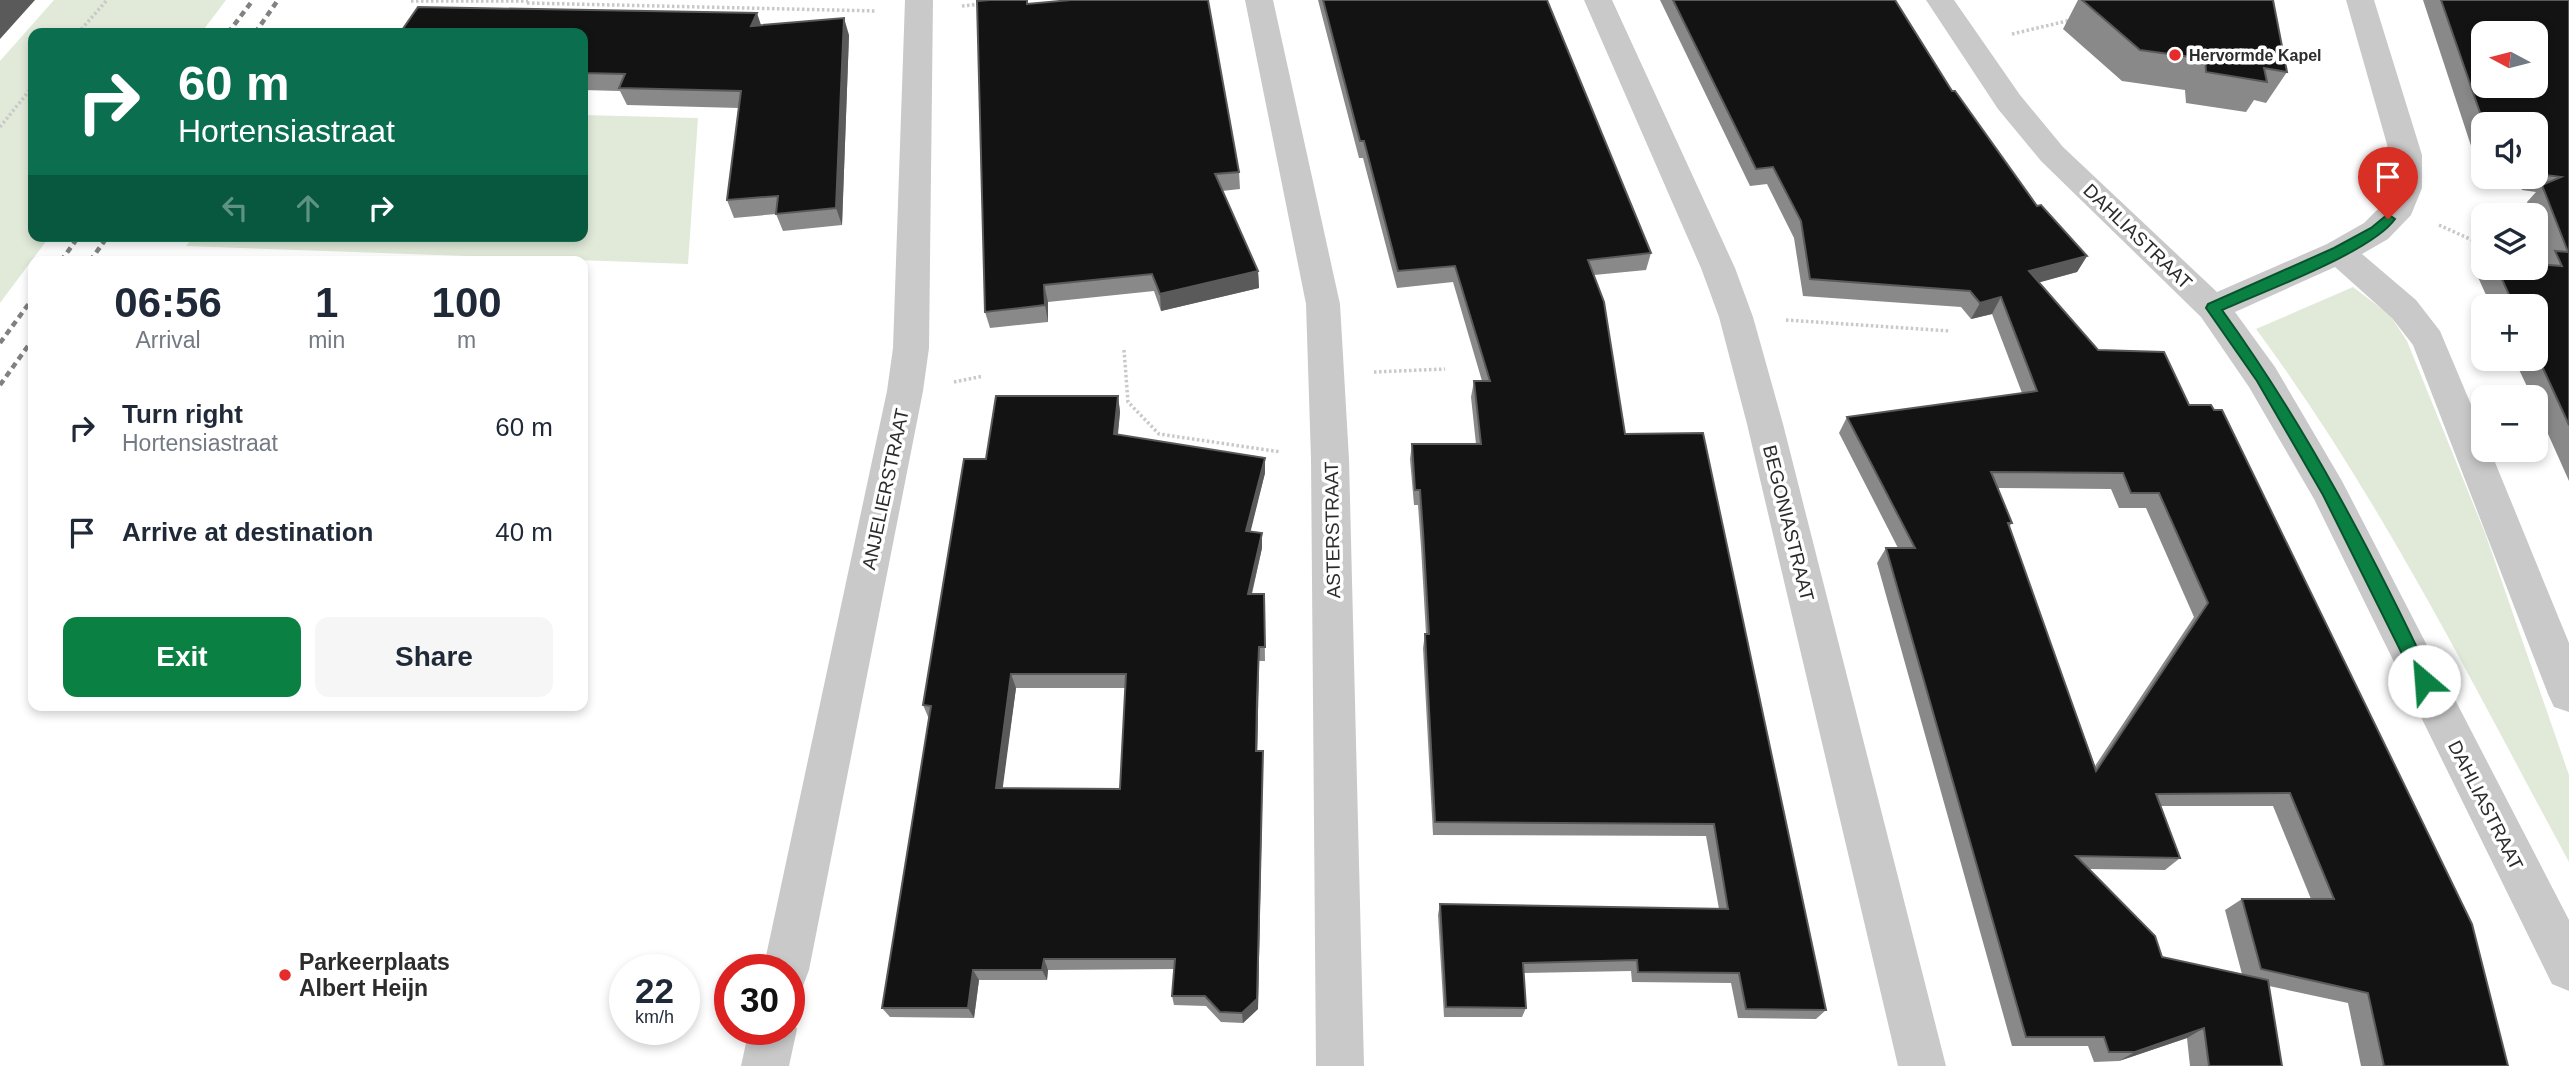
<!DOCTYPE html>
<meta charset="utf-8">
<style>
:root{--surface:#fff;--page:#f6f6f7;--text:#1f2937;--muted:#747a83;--accent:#0b8043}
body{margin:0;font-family:Helvetica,sans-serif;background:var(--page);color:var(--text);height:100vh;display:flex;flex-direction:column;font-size:26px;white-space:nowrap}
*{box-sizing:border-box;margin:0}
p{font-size:23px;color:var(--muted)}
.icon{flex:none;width:38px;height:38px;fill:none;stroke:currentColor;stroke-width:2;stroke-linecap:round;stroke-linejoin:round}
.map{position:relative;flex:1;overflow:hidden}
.panel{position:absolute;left:28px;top:256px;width:560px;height:455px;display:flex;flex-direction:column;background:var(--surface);border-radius:14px;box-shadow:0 4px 10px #0003}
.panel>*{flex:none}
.top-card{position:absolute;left:28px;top:28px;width:560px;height:214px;border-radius:14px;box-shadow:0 4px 10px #0003;background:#0b6e4f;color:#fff;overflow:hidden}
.needle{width:46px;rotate:277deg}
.fabs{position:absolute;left:2471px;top:21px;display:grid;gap:14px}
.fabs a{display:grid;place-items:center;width:77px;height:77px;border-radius:14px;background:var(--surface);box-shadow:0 4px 10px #0003;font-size:35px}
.speed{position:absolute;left:609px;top:954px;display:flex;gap:14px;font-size:35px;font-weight:700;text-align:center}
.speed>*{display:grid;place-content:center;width:91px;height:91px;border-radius:50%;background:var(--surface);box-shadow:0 4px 10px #0003;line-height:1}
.speed small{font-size:18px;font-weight:400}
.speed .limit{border:10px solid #d22;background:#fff;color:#111}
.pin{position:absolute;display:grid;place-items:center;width:60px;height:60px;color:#fff;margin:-72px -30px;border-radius:50% 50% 50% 0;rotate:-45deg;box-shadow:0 0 7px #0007}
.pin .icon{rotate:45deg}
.me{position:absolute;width:77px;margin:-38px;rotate:333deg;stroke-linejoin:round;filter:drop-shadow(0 0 5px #0008)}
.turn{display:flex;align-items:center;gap:24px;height:147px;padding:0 35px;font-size:32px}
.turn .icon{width:91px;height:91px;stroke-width:2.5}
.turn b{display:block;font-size:49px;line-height:60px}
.lanes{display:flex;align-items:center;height:66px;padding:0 35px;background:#0003;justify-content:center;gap:35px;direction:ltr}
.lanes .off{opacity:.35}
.eta{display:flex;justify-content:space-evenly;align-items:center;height:119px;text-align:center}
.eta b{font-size:42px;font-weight:600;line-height:49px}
.primary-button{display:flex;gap:14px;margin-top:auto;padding:14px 35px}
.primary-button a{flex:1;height:80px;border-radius:14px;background:var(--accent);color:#fff;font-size:28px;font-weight:600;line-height:80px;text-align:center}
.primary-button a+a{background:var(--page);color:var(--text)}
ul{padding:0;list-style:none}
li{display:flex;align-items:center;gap:21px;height:105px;padding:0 35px}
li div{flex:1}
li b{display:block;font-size:26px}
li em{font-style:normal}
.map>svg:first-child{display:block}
.green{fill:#e1ead9}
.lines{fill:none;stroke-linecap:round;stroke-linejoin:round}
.path{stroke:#c9c9c9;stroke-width:3.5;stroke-dasharray:2.5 2.5;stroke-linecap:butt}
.street{fill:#c9c9c9;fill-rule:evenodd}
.rail{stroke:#818181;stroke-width:4.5;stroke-dasharray:6 4.5;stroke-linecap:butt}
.wall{fill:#898989;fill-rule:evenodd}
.shaded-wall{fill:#5a5a5a}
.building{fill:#131313;stroke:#5a5a5a;stroke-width:2;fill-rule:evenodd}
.route{fill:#0b8043;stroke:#07532c;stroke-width:2}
.poi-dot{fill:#e52b2c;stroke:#fff;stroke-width:2.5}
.labels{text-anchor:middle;stroke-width:7;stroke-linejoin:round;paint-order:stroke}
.far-poi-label{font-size:16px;font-weight:bold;fill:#2c2c2c;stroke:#fff;text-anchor:start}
.street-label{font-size:19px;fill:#2c2c2c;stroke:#fff}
.near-poi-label{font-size:23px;font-weight:bold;fill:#2c2c2c;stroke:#fff;text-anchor:start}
</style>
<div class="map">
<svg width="2569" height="1066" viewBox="0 0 2569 1066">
<rect width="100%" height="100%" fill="#fff"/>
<!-- green -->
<g class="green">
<polygon points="54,0 226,0 201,33 33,33 33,236 50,236 0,303 0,61"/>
<polygon points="583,115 698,118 688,264 186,246 194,236 583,236"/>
<path d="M2353,287L2390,315L2407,341L2485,533L2569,775V862C2471,681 2379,495 2256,329Z"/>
</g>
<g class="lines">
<!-- path -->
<g class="path">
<polyline points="411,1 528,1"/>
<polyline points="527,3 876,11"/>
<polyline points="962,6 981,4"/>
<polyline points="78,33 107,0"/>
<polyline points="2012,34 2071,20"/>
<polyline points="0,127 33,86"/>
<polyline points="2439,225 2483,245"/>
<polyline points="2536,259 2552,261"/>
<polyline points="1786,320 1950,331"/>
<polyline points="1124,350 1128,402 1159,434 1281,452"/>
<polyline points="1374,372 1445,369"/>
<polyline points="954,382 983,376"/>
</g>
<!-- street -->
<g class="street">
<polygon points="905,0 933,0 929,348 923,391 809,970 803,986 789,992 789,970 763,970 887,391 893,348"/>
<polygon points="1245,0 1273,0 1340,304 1349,459 1364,1066 1316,1066 1311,459 1306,304"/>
<polygon points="1584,0 1612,0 1735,268 1753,317 1783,424 1946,1066 1898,1066 1747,424 1719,317 1701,268"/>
<polygon points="1926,0 1954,0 2020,95 2063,147 2217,292 2327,244 2364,223 2385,202 2390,188 2390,155 2346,0 2374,0 2422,155 2422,188 2411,215 2388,239 2362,254 2416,300 2440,331 2483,433 2483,450 2490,450 2569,643 2569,712 2554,707 2548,694 2413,345 2392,318 2335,267 2235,312 2275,367 2342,481 2569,920 2569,991 2552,984 2314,499 2249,387 2201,317 2041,161 1998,109"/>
<polygon points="789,1012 797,1029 789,1066 741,1066 749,1029 789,1029"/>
</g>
<!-- rail -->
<g class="rail">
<polyline points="228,33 253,0"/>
<polyline points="255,33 278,0"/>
<polyline points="61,261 79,236"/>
<polyline points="90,261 108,236"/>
<polyline points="0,343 33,298"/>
<polyline points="0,385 33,339"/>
</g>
</g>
<!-- wall -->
<g class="wall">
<polygon points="1318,0 1547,0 1651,253 1646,270 1594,275 1625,434 1826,1010 1816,1019 1738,1018 1731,983 1632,982 1631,971 1523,973 1526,1008 1522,1017 1444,1017 1438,915 1440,904 1719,909 1706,836 1433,835 1423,648 1425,634 1426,634 1421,547 1418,505 1414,505 1410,459 1412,444 1476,444 1471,397 1474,381 1482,381 1453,282 1397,288 1363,158 1359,158"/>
<path d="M1660,0H1895L1952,91L2037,206L2087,256L2077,272L2039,282L2098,350L2189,405L2508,1066H2361L2348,1003L2269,986L2282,1066H2190L2187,1038L2119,1061L2094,1062L2088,1046H2012L1877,563L1886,548H1898L1839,433L1847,417L2022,393L1992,314L1971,319L1961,307L1803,296L1794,238L1767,184L1750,186ZM1998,488L2111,489L2119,508H2146L2194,617L2095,766L2009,527L2012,523ZM2161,806H2273L2311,899H2242L2225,910L2242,974L2162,957L2088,869L2165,870L2180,858Z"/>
<polygon points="2078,0 2082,0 2287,72 2266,103 2254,100 2246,112 2186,103 2185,90 2122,81 2063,29"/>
<polygon points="2423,0 2569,0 2569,481 2536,407 2536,397 2532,397 2514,359 2536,359 2536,306 2491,306 2477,275 2485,268 2536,268 2542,264 2548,258 2536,226 2536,215 2532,215 2527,202 2536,192 2522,190 2517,177 2536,177 2536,124 2483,124 2483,170 2479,170"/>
<polygon points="1028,4 1239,172 1240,189 1222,191 1258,271 1259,288 1161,311 1154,291 1048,302 1048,322 990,328 985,312"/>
<polygon points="761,25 849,35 842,225 783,231 776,214 734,218 727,200 739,108 627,105 620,91 583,90 583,33"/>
<path d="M1118,396L1120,412L1118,435L1265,458V473L1250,531L1262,548L1252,594H1264L1265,661H1259L1258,711L1257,751L1263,764L1258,1009L1243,1023L1221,1022L1206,1006L1174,1005L1172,996L1174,969L1048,970L1047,980H979L974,1018L890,1017L882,1008L929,719L923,705ZM1016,688H1125L1120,789L1002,788Z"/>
</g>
<!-- shaded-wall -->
<g class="shaded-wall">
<polygon points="0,0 35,0 0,39"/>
<polygon points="757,13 763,31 751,26"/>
<polygon points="844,18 849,35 842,225 836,208"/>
<polygon points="2087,256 2077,272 2019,288 2029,271"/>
<polygon points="1258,271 1259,288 1161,311 1160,294"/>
<polygon points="1044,285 1048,302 1048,322 1045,305"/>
<polygon points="2001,297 1992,314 1971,319 1980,303"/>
<polygon points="1118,396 1120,412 1116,450 1114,434"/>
<polygon points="1265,458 1265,473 1247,546 1246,531"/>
<polygon points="1262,533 1262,548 1248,609 1248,594"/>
<polygon points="1259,647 1259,661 1257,764 1257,698"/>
<polygon points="1011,674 1016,688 1001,801 996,788"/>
<polygon points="1263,751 1258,1009 1243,1023 1242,1013"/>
<polygon points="1044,959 1048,970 1047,980 1042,970"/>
<polygon points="973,970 979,980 974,1018 968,1008"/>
<polygon points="2204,1028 2187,1038 2119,1061 2135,1052"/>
</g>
<!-- building -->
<g class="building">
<polygon points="990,0 1027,0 1027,4 1071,0 1208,0 1239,172 1215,174 1258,271 1160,294 1152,274 1044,285 1045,305 985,312 977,1"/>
<polygon points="1323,0 1547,0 1651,253 1588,260 1604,302 1625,434 1703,433 1826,1010 1746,1009 1739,973 1638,972 1637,960 1523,963 1526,1008 1446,1007 1440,904 1728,909 1714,824 1435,822 1425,634 1429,634 1423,532 1420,490 1415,490 1412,444 1481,444 1474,381 1490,381 1455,266 1398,271 1364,141 1360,141"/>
<path d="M1673,0H1895L1952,91H1955L2037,206L2041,205L2087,256L2029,271L2098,350L2164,352L2189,405H2211L2214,410H2222L2472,924L2508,1066H2384L2368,993L2261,969L2242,899H2334L2290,793L2156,794L2180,858L2076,856L2155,936L2162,957L2268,980L2282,1066H2209L2204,1028L2135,1052H2109L2104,1037H2026L1886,548H1915L1847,417L2037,391L2001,297L1980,303L1970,291L1810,279L1801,221L1773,167L1756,169ZM1991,472L2123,473L2131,493H2159L2208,603L2096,771L2008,523H2012Z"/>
<polygon points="2082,0 2273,0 2287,72 2264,68 2267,82 2206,72 2205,59 2140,50"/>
<path d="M2441,0H2569V425L2536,353V306H2514L2497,268H2536V264L2562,266L2555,251L2568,252L2542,185L2561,177L2538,174L2536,169V124H2484ZM2483,33H2536V86H2483Z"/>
<polygon points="418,7 757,13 751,26 844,18 836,208 776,214 778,196 727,200 741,91 619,88 625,74 583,73 583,33 400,33"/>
<path d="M996,396H1118L1114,434L1265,458L1246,531L1262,533L1248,594H1264L1265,647H1259L1257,698L1256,751H1263L1257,999L1242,1013L1220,1012L1205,996H1172L1175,959H1044L1042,970H973L968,1008H882L931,706L923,705L964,459H986ZM1011,674H1126L1120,789L996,788Z"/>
</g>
<!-- route -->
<path class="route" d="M2388,214L2395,219C2372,252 2262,292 2222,310C2305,425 2372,552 2433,681L2430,686L2424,688L2418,686L2323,495L2257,381L2206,308L2208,304L2334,248L2371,228Z"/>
<!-- markers -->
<g class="poi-dot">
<circle cx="2175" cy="55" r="7"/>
<circle cx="285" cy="975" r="7"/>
</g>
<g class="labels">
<!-- far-poi labels -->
<g class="far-poi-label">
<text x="2189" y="61">Hervormde Kapel</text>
</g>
<!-- street labels -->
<g class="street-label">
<text transform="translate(2138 236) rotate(44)" y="7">DAHLIASTRAAT</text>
<text transform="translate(885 489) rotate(-78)" y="7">ANJELIERSTRAAT</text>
<text transform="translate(1789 523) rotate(76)" y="7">BEGONIASTRAAT</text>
<text transform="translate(1332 530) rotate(-91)" y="7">ASTERSTRAAT</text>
<text transform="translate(2486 805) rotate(63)" y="7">DAHLIASTRAAT</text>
</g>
<!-- near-poi labels -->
<g class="near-poi-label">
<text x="299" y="970">Parkeerplaats<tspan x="299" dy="26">Albert Heijn</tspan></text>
</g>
</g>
</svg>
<div class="fabs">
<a><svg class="needle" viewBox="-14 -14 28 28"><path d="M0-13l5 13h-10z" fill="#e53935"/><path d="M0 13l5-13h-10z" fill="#747a83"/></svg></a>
<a><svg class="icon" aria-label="sound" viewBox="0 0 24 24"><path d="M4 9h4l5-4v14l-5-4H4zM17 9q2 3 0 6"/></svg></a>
<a><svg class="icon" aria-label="layers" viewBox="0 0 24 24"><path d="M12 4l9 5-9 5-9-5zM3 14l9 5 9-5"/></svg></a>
<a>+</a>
<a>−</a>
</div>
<div class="speed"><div>22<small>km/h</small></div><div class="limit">30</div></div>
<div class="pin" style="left:2388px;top:219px;background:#d93025"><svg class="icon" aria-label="arrive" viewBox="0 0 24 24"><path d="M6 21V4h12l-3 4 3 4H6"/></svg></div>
<svg class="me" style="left:2424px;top:681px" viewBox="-20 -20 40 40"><circle r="19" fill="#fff"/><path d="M0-13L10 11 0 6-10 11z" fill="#0b8043"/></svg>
<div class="top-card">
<div class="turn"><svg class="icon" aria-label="right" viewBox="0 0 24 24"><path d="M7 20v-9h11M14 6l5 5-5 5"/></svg><div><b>60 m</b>Hortensiastraat</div></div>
<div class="lanes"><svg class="icon off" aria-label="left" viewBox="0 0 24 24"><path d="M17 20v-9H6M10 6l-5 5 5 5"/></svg><svg class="icon off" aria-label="ahead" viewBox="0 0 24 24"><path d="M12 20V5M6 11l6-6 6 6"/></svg><svg class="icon" aria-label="right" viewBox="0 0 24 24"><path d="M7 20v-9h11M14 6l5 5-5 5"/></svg></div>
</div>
<section class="panel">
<div class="eta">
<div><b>06:56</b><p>Arrival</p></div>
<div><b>1</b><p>min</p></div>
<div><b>100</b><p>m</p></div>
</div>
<ul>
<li><svg class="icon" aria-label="right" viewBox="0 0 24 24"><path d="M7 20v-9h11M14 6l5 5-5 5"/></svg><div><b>Turn right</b><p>Hortensiastraat</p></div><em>60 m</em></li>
<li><svg class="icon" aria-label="arrive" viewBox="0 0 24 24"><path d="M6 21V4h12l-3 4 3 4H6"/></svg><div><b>Arrive at destination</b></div><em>40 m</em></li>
</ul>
<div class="primary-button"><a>Exit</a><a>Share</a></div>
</section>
</div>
